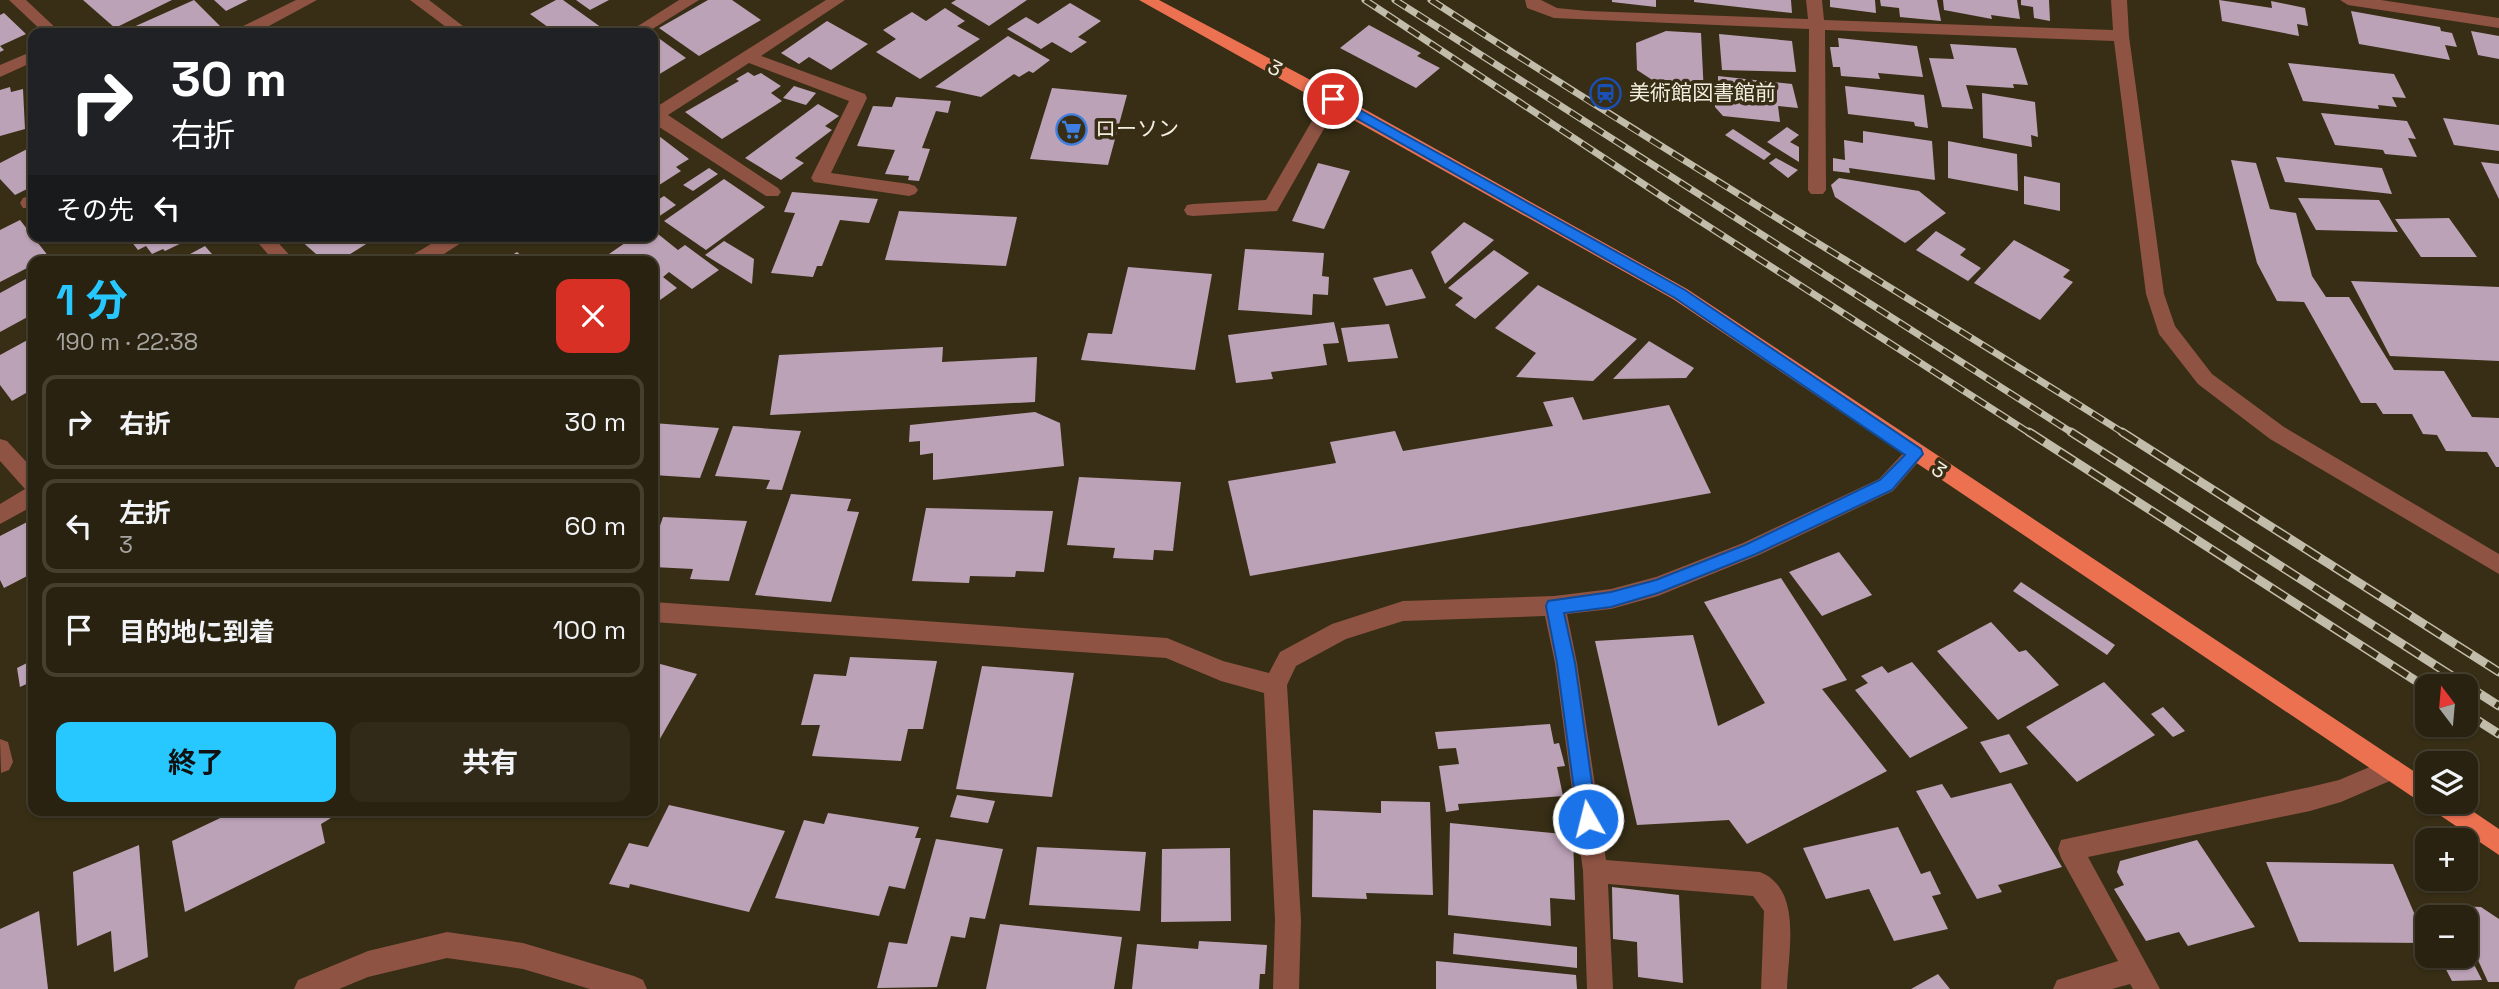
<!DOCTYPE html>
<html lang="ja">
<meta charset="utf-8">
<style>
:root{--surface:#292210;--page:#312a19;--text:#f1f3f6;--muted:#a5a49f;--line:#453f30;--accent:#27c8ff}
body{margin:0;font-family:"Space Grotesk","Noto Sans JP",sans-serif;background:var(--page);color:var(--text);height:100vh;display:flex;flex-direction:column;font-size:26px;white-space:nowrap}
*{box-sizing:border-box;margin:0}
p{font-size:23px;color:var(--muted)}
.icon{flex:none;width:38px;height:38px;fill:none;stroke:currentColor;stroke-width:2;stroke-linecap:round;stroke-linejoin:round}
.map{position:relative;flex:1;overflow:hidden}
.sheet{position:absolute;left:28px;top:256px;width:630px;height:560px;display:flex;flex-direction:column;background:var(--surface);border-radius:14px;box-shadow:0 2px 5px #0004,0 0 0 2px var(--line)}
.sheet>*{flex:none}
.banner{position:absolute;left:28px;top:28px;width:630px;height:214px;border-radius:14px;box-shadow:0 2px 5px #0004,0 0 0 2px var(--line);background:#202124;color:#fff;overflow:hidden}
.needle{width:46px;rotate:344deg}
.fabs{position:absolute;left:2415px;top:674px;display:grid;gap:14px}
.fabs a{display:grid;place-items:center;width:63px;height:63px;border-radius:14px;background:var(--surface);box-shadow:0 2px 5px #0004,0 0 0 2px var(--line);font-size:35px}
.pin{position:absolute;display:grid;place-items:center;width:60px;height:60px;color:#fff;margin:-30px;border:4px solid #fff;border-radius:50%;box-shadow:0 2px 7px #0007}
.me{position:absolute;width:77px;margin:-38px;rotate:352deg;stroke-linejoin:round;filter:drop-shadow(0 0 5px #0008)}
.turn{display:flex;align-items:center;gap:24px;height:147px;padding:0 28px;font-size:32px}
.turn .icon{width:91px;height:91px;stroke-width:2.5}
.turn b{display:block;font-size:49px;line-height:60px}
.then{display:flex;align-items:center;height:66px;padding:0 28px;background:#0003;gap:14px;font-size:26px}
.round{display:grid;place-items:center;flex:none;width:74px;height:74px;border-radius:14px;background:var(--page)}
.head{display:flex;align-items:center;justify-content:space-between;height:119px;padding:0 28px}
h1{font-size:42px;font-weight:700;line-height:52px;color:var(--accent)}
.action{display:flex;gap:14px;margin-top:auto;padding:14px 28px}
.action a{flex:1;height:80px;border-radius:14px;background:var(--accent);color:#111;font-size:28px;font-weight:700;line-height:80px;text-align:center}
.action a+a{background:var(--page);color:var(--text)}
ul{padding:0;list-style:none}
li{display:flex;align-items:center;gap:21px;height:94px;margin:0 14px 10px;padding:0 14px;border:4px solid var(--line);border-radius:14px}
li div{flex:1}
li b{display:block;font-size:26px}
li em{font-style:normal}
.map>svg:first-child{display:block}
.building{fill:#bca2b7}
.lines{fill:none;stroke-linecap:round;stroke-linejoin:round}
.minor{fill:#8e5343;fill-rule:evenodd}
.major{fill:#eb7151;fill-rule:evenodd}
.rail-far1-casing{stroke:#c2bcaa;stroke-width:7}
.rail-casing{stroke:#c2bcaa;stroke-width:9}
.rail-far1{stroke:#372e15;stroke-width:4.5;stroke-dasharray:13;stroke-linecap:butt}
.rail{stroke:#372e15;stroke-width:6;stroke-dasharray:18;stroke-linecap:butt}
.route{fill:#1a73e8;stroke:#114b97;stroke-width:2}
.labels{text-anchor:middle;stroke-width:7;stroke-linejoin:round;paint-order:stroke}
.street-label{font-size:21px;fill:#f3eedf;stroke:#372e15}
.poi-label{font-size:21px;fill:#f3eedf;stroke:#372e15;text-anchor:start}
</style>
<div class="map">
<svg width="2499" height="989" viewBox="0 0 2499 989">
<rect width="100%" height="100%" fill="#372e15"/>
<!-- building -->
<g class="building">
<polygon points="83,0 172,0 115,28"/>
<polygon points="194,0 222,28 210,33 203,31 198,33 120,33"/>
<polygon points="214,0 248,0 226,11"/>
<polygon points="556,0 563,0 609,33 556,33 530,14"/>
<polygon points="576,0 609,0 590,10"/>
<polygon points="708,0 732,0 761,20 699,56 659,28"/>
<polygon points="956,0 1027,0 989,26 951,3"/>
<polygon points="1612,0 1656,0 1656,7 1612,2"/>
<polygon points="1694,0 1791,0 1792,13 1694,2"/>
<polygon points="1830,0 1875,0 1876,13 1830,7"/>
<polygon points="1880,0 1937,0 1941,21 1900,17 1899,8 1881,6"/>
<polygon points="1943,0 2017,0 2020,19 1991,15 1992,19 1944,10"/>
<polygon points="2021,0 2049,0 2050,21 2034,18 2033,7 2021,5"/>
<polygon points="2219,0 2272,8 2271,1 2305,8 2308,26 2297,24 2299,36 2222,21"/>
<polygon points="1070,3 1101,21 1078,37 1087,42 1071,53 1052,42 1041,49 1007,29 1026,17 1038,24"/>
<polygon points="945,8 965,21 957,26 980,39 920,79 876,52 896,39 883,30 912,12 926,21"/>
<polygon points="2351,11 2440,27 2441,31 2452,33 2457,47 2445,45 2450,60 2359,44"/>
<polygon points="4,13 26,34 0,46 4,50 0,52 0,15"/>
<polygon points="827,21 868,44 831,70 809,57 799,64 781,53"/>
<polygon points="1369,25 1421,53 1417,56 1440,68 1416,88 1340,48"/>
<polygon points="1666,31 1701,33 1704,95 1674,92 1673,87 1660,85 1637,70 1636,43"/>
<polygon points="2471,31 2499,36 2499,59 2478,55"/>
<polygon points="653,34 686,58 653,78"/>
<polygon points="1719,34 1792,41 1796,72 1722,70"/>
<polygon points="1008,36 1050,60 1033,73 1029,71 1019,77 1014,74 981,97 935,87"/>
<polygon points="1838,38 1917,46 1923,77 1878,73 1880,79 1841,76 1840,67 1833,67 1830,47 1839,47"/>
<polygon points="1950,44 2016,48 2028,85 2013,84 2014,88 1966,85 1973,109 1942,107 1929,58 1954,59"/>
<polygon points="2288,63 2394,74 2406,98 2392,97 2397,107 2378,105 2379,109 2303,101"/>
<polygon points="748,72 754,76 761,73 781,86 771,93 782,101 722,139 685,112 739,81 736,79"/>
<polygon points="1718,76 1792,84 1798,108 1778,106 1780,122 1723,116 1715,107 1715,88 1718,88"/>
<polygon points="794,86 816,93 806,105 783,98"/>
<polygon points="1845,86 1924,95 1928,128 1915,126 1914,122 1848,114"/>
<polygon points="10,87 11,92 23,89 25,129 0,136 0,90"/>
<polygon points="1052,88 1127,95 1108,165 1030,159"/>
<polygon points="1982,93 2035,102 2038,137 2031,135 2032,147 1983,138"/>
<polygon points="896,97 951,101 948,113 936,111 922,148 930,149 919,181 908,180 909,176 885,174 895,150 857,146 873,106 892,107"/>
<polygon points="818,104 839,116 825,126 832,130 795,158 804,163 781,180 745,158"/>
<polygon points="2321,113 2407,121 2416,139 2408,138 2417,157 2385,154 2383,150 2335,145"/>
<polygon points="2443,118 2499,125 2499,151 2454,145"/>
<polygon points="1787,127 1799,135 1790,142 1799,147 1799,162 1767,142"/>
<polygon points="1733,129 1771,154 1764,160 1725,135"/>
<polygon points="1863,131 1932,141 1935,180 1849,168 1850,173 1833,171 1833,158 1845,160 1844,140 1863,143"/>
<polygon points="655,133 689,159 676,167 681,171 653,189"/>
<polygon points="1948,141 2017,154 2018,191 1948,178"/>
<polygon points="33,146 33,186 15,195 0,179 0,163"/>
<polygon points="2276,157 2382,168 2392,194 2285,182"/>
<polygon points="1776,158 1798,170 1788,178 1769,163"/>
<polygon points="2231,160 2256,163 2270,209 2296,213 2312,276 2326,297 2349,297 2394,370 2444,371 2472,417 2499,418 2499,467 2496,467 2487,452 2446,451 2437,435 2423,434 2412,414 2383,414 2376,403 2361,403 2304,302 2277,301 2257,263"/>
<polygon points="2481,162 2499,164 2499,199"/>
<polygon points="1318,163 1350,171 1324,229 1292,221"/>
<polygon points="709,168 718,174 693,191 683,185"/>
<polygon points="2024,176 2060,183 2060,211 2024,204"/>
<polygon points="1839,178 1919,191 1946,213 1905,243 1835,197 1831,185"/>
<polygon points="724,179 765,207 706,250 664,221"/>
<polygon points="792,192 878,199 869,223 840,220 822,266 817,266 813,277 771,273 795,213 784,212"/>
<polygon points="664,196 676,205 655,219 653,217 653,203"/>
<polygon points="2298,198 2379,200 2398,232 2316,230"/>
<polygon points="899,211 1017,217 1006,266 885,260"/>
<polygon points="2449,218 2477,257 2421,257 2395,219"/>
<polygon points="20,220 49,257 33,261 33,265 0,282 0,230"/>
<polygon points="1464,222 1494,240 1445,284 1431,252"/>
<polygon points="653,230 678,250 685,245 719,270 692,289 669,272 663,277 677,288 653,305 653,261 599,261 635,236 653,236"/>
<polygon points="1936,231 1966,249 1960,255 1981,268 1968,281 1916,250"/>
<polygon points="127,236 188,236 190,239 165,251 163,249 152,254 146,246 138,250"/>
<polygon points="303,236 379,236 339,261 324,261 299,239"/>
<polygon points="2014,240 2070,270 2063,277 2073,282 2040,320 1974,283"/>
<polygon points="724,241 754,259 752,284 705,255"/>
<polygon points="205,246 218,261 177,261"/>
<polygon points="1245,249 1324,253 1322,276 1329,277 1328,295 1313,294 1312,315 1238,310"/>
<polygon points="1494,250 1529,273 1475,319 1455,305 1463,298 1448,288"/>
<polygon points="517,252 528,261 495,261 502,256 506,259"/>
<polygon points="1128,267 1212,274 1195,370 1081,360 1088,333 1112,334"/>
<polygon points="1412,269 1426,298 1386,306 1373,278"/>
<polygon points="33,275 33,314 0,332 0,293"/>
<polygon points="2351,281 2499,287 2499,361 2390,356"/>
<polygon points="1538,285 1637,339 1593,381 1516,377 1536,353 1495,328"/>
<polygon points="1334,322 1339,343 1323,344 1327,365 1271,372 1273,379 1236,383 1228,335"/>
<polygon points="1389,324 1398,358 1348,362 1341,328"/>
<polygon points="33,337 33,389 12,401 0,385 0,355"/>
<polygon points="1649,341 1694,368 1686,378 1613,379"/>
<polygon points="943,347 942,362 1037,357 1035,402 770,415 779,355"/>
<polygon points="1573,397 1583,420 1669,405 1711,493 1250,576 1228,481 1336,463 1330,442 1395,431 1403,451 1553,426 1543,402"/>
<polygon points="1035,412 1060,423 1064,466 933,480 933,453 920,455 920,441 909,442 910,425"/>
<polygon points="653,423 719,428 700,478 653,475"/>
<polygon points="733,426 801,431 782,490 766,489 770,480 715,476"/>
<polygon points="1079,477 1181,482 1173,551 1154,550 1153,560 1113,558 1115,548 1067,545"/>
<polygon points="791,494 851,499 847,511 859,512 831,602 755,595"/>
<polygon points="926,508 1053,511 1044,572 1016,571 1015,577 970,576 969,583 912,581"/>
<polygon points="663,517 747,521 729,581 690,579 693,569 653,567 653,546"/>
<polygon points="33,519 33,573 4,588 0,580 0,536"/>
<polygon points="1839,552 1872,595 1822,616 1789,572"/>
<polygon points="1781,578 1847,680 1822,689 1887,771 1747,844 1729,820 1637,825 1595,641 1693,635 1718,726 1765,703 1704,602"/>
<polygon points="2021,582 2115,645 2107,655 2013,591"/>
<polygon points="1991,622 2019,652 2026,650 2059,685 1998,720 1937,651"/>
<polygon points="850,657 937,661 923,729 908,729 901,761 812,756 820,725 801,725 814,674 846,676"/>
<polygon points="33,660 33,681 20,687 17,668"/>
<polygon points="653,662 697,674 653,751"/>
<polygon points="1912,662 1968,728 1910,758 1855,690 1868,683 1861,676 1882,666 1888,673"/>
<polygon points="982,666 1074,673 1052,797 956,789"/>
<polygon points="2104,682 2155,735 2077,782 2026,727"/>
<polygon points="2163,707 2185,731 2173,737 2151,714"/>
<polygon points="1550,724 1554,744 1559,743 1565,766 1557,767 1563,796 1458,804 1459,810 1446,812 1439,766 1459,764 1456,748 1438,749 1435,732"/>
<polygon points="2009,734 2028,764 2000,773 1980,742"/>
<polygon points="2011,783 2062,867 1998,885 2002,892 1977,899 1916,791 1942,784 1951,798"/>
<polygon points="957,795 995,801 988,823 950,817"/>
<polygon points="1381,801 1430,802 1433,895 1366,893 1367,899 1312,897 1313,810 1381,813"/>
<polygon points="669,805 785,831 749,912 630,884 629,888 609,884 629,843 648,847"/>
<polygon points="237,810 329,810 331,818 321,824 325,843 185,912 172,841"/>
<polygon points="828,813 919,827 915,838 921,838 905,889 889,886 879,916 775,898 804,820 824,824"/>
<polygon points="1450,823 1573,835 1575,900 1550,898 1551,926 1448,915"/>
<polygon points="1898,827 1921,874 1930,871 1941,894 1932,896 1948,929 1894,941 1869,889 1826,899 1803,848"/>
<polygon points="936,839 1003,849 985,919 970,917 965,938 951,936 937,987 877,988 889,942 907,944"/>
<polygon points="2197,840 2255,927 2188,946 2179,932 2146,941 2114,889 2124,885 2117,872 2120,861"/>
<polygon points="139,845 148,957 114,972 111,931 77,946 73,872"/>
<polygon points="1037,847 1146,852 1140,911 1029,905"/>
<polygon points="1230,848 1231,921 1161,922 1162,849"/>
<polygon points="2266,862 2393,864 2427,943 2299,942"/>
<polygon points="1612,887 1679,895 1683,983 1638,977 1637,942 1613,939"/>
<polygon points="2453,906 2481,907 2499,919 2499,982 2488,982 2466,934 2466,917 2458,917"/>
<polygon points="39,911 48,989 0,989 0,929"/>
<polygon points="1000,924 1122,937 1114,989 986,989"/>
<polygon points="1454,933 1577,947 1577,968 1453,954"/>
<polygon points="1199,941 1267,945 1265,974 1260,974 1259,989 1132,989 1137,944 1198,949"/>
<polygon points="2466,949 2482,980 2452,981 2439,956 2466,956"/>
<polygon points="1436,961 1576,975 1577,989 1436,989"/>
<polygon points="1938,974 1950,989 1911,989"/>
</g>
<g class="lines">
<!-- minor -->
<g class="minor">
<polygon points="9,0 26,0 61,33 44,33"/>
<polygon points="296,0 317,0 256,33 235,33 237,29"/>
<polygon points="410,0 429,0 472,33 454,33"/>
<polygon points="679,0 699,0 646,33 627,33"/>
<polygon points="826,0 845,0 761,56 865,94 867,98 831,173 909,184 915,186 918,190 915,194 909,196 814,182 811,178 849,101 749,63 668,115 778,188 781,192 778,196 766,196 653,123 653,109"/>
<polygon points="1525,0 1541,0 1557,8 1587,11 1808,19 1806,0 1822,0 1824,20 2113,30 2111,0 2127,0 2129,36 2164,294 2175,326 2212,374 2284,427 2499,554 2499,574 2270,439 2198,384 2159,334 2146,294 2114,41 1825,30 1826,190 1823,194 1811,194 1808,190 1809,29 1554,18 1527,8"/>
<polygon points="2340,0 2381,0 2499,18 2499,28 2348,5"/>
<polygon points="33,51 33,62 0,77 0,65"/>
<polygon points="1333,93 1341,99 1277,211 1193,216 1187,215 1184,210 1187,205 1193,204 1266,200 1327,95"/>
<polygon points="33,195 33,208 23,208 20,203 23,198"/>
<polygon points="252,236 272,236 295,261 274,261"/>
<polygon points="444,236 467,236 464,241 433,261 409,261 411,256"/>
<polygon points="0,439 7,441 33,469 33,506 0,524 0,504 25,489 0,461"/>
<path d="M1915,446L1922,448L1925,454L1893,491L1759,555L1658,596L1611,609L1567,614L1577,663L1606,860L1760,872C1803,889 1788,953 1787,989H1761L1764,911L1753,896L1608,884L1613,989H1587L1583,871L1555,663L1545,616L1403,621L1346,639L1296,666L1287,685L1301,920L1299,989H1273L1275,920L1264,693L1221,681L1166,658L653,622V602L1167,638L1223,661L1269,673L1280,652L1332,624L1403,601L1554,596L1611,589L1656,577L1743,543L1879,479L1908,448Z"/>
<polygon points="0,739 8,742 13,762 9,770 1,773"/>
<polygon points="2391,758 2399,761 2403,769 2399,777 2341,802 2310,811 2088,857 2160,989 2133,989 2130,984 2112,989 2053,989 2057,980 2118,961 2061,858 2058,849 2061,840 2310,787 2339,780"/>
<polygon points="447,932 523,943 634,976 643,980 647,989 590,989 523,969 447,958 368,977 339,989 294,989 298,980 368,951"/>
</g>
<!-- major -->
<polygon class="major" points="1139,0 1159,0 1339,95 1687,289 2427,780 2427,802 2459,802 2499,829 2499,855 1673,299"/>
<defs>
<g id="rail-far1">
<polyline points="1365,0 1672,203 2031,434"/>
<polyline points="1395,0 2074,434"/>
<path d="M1431,0C1660,149 1894,288 2125,434"/>
</g>
<g id="rail">
<polyline points="2029,432 2427,688"/>
<polyline points="2071,432 2499,706"/>
<polyline points="2122,432 2499,672"/>
<polyline points="2466,713 2499,734"/>
</g>
</defs>
<!-- rail-far1 casing -->
<use href="#rail-far1" class="rail-far1-casing"/>
<!-- rail casing -->
<use href="#rail" class="rail-casing"/>
<!-- rail-far1 -->
<use href="#rail-far1" class="rail-far1"/>
<!-- rail -->
<use href="#rail" class="rail"/>
</g>
<!-- route -->
<polygon class="route" points="1333,95 1685,290 1921,449 1923,454 1892,490 1756,554 1658,593 1611,607 1564,613 1575,663 1597,819 1594,825 1588,828 1581,825 1578,819 1557,663 1546,606 1548,601 1611,592 1656,580 1745,545 1880,480 1905,455 1675,298 1328,102 1327,99"/>
<!-- icons -->
<defs>
<symbol id="station-ring" viewBox="-11 -11 22 22"><circle r="9.5" fill="#372e15" stroke="#1a4fb4" stroke-width="1.5"/><path d="M-3-6H3Q5-6 5-4V2Q5 4 3 4L4.5 6H3L1.5 4h-3L-3 6H-4.5L-3 4Q-5 4-5 2V-4Q-5-6-3-6ZM-3.5-4v3h7v-3ZM-3.5 1v1.5H-2V1ZM2 1v1.5H3.5V1Z" fill="#1a4fb4"/></symbol>
<symbol id="supermarket-ring" viewBox="-11 -11 22 22"><circle r="9.5" fill="#372e15" stroke="#3f7fe0" stroke-width="1.5"/><path d="M-6-5.5h2.5l.6 2H6L4.5 2H-2.5L-4.4-4H-6ZM-1.5 3.2a1.3 1.3 0 1 0 .1 0ZM3 3.2a1.3 1.3 0 1 0 .1 0Z" fill="#3f7fe0"/></symbol>
</defs>
<g fill-rule="evenodd">
<use href="#station-ring" x="1588" y="76" width="35" height="35"/>
<use href="#supermarket-ring" x="1054" y="112" width="35" height="35"/>
</g>
<g class="labels">
<!-- street labels -->
<g class="street-label">
<text transform="translate(1275 68) rotate(28)" y="7">3</text>
<text transform="translate(1939 470) rotate(34)" y="7">3</text>
</g>
<!-- poi labels -->
<g class="poi-label">
<text x="1629" y="100">美術館図書館前</text>
<text x="1095" y="136">ローソン</text>
</g>
</g>
</svg>
<div class="fabs">
<a><svg class="needle" viewBox="-14 -14 28 28"><path d="M0-13l5 13h-10z" fill="#e53935"/><path d="M0 13l5-13h-10z" fill="#a5a49f"/></svg></a>
<a><svg class="icon" aria-label="layers" viewBox="0 0 24 24"><path d="M12 4l9 5-9 5-9-5zM3 14l9 5 9-5"/></svg></a>
<a>+</a>
<a>−</a>
</div>
<div class="pin" style="left:1333px;top:99px;background:#d93025"><svg class="icon" aria-label="arrive" viewBox="0 0 24 24"><path d="M6 21V4h12l-3 4 3 4H6"/></svg></div>
<svg class="me" style="left:1588px;top:819px" viewBox="-20 -20 40 40"><circle r="17" fill="#1a73e8" stroke="#fff" stroke-width="3"/><path d="M0-11L8 9 0 5-8 9z" fill="#fff"/></svg>
<div class="banner">
<div class="turn"><svg class="icon" aria-label="right" viewBox="0 0 24 24"><path d="M7 20v-9h11M14 6l5 5-5 5"/></svg><div><b>30 m</b>右折</div></div>
<div class="then">その先<svg class="icon" aria-label="left" viewBox="0 0 24 24"><path d="M17 20v-9H6M10 6l-5 5 5 5"/></svg></div>
</div>
<section class="sheet">
<div class="head"><div><h1>1 分</h1><p>190 m · 22:38</p></div><a class="round" style="background:#d93025;color:#fff"><svg class="icon" aria-label="close" viewBox="0 0 24 24"><path d="M6 6l12 12M18 6L6 18"/></svg></a></div>
<ul>
<li><svg class="icon" aria-label="right" viewBox="0 0 24 24"><path d="M7 20v-9h11M14 6l5 5-5 5"/></svg><div><b>右折</b></div><em>30 m</em></li>
<li><svg class="icon" aria-label="left" viewBox="0 0 24 24"><path d="M17 20v-9H6M10 6l-5 5 5 5"/></svg><div><b>左折</b><p>3</p></div><em>60 m</em></li>
<li><svg class="icon" aria-label="arrive" viewBox="0 0 24 24"><path d="M6 21V4h12l-3 4 3 4H6"/></svg><div><b>目的地に到着</b></div><em>100 m</em></li>
</ul>
<div class="action"><a>終了</a><a>共有</a></div>
</section>
</div>
